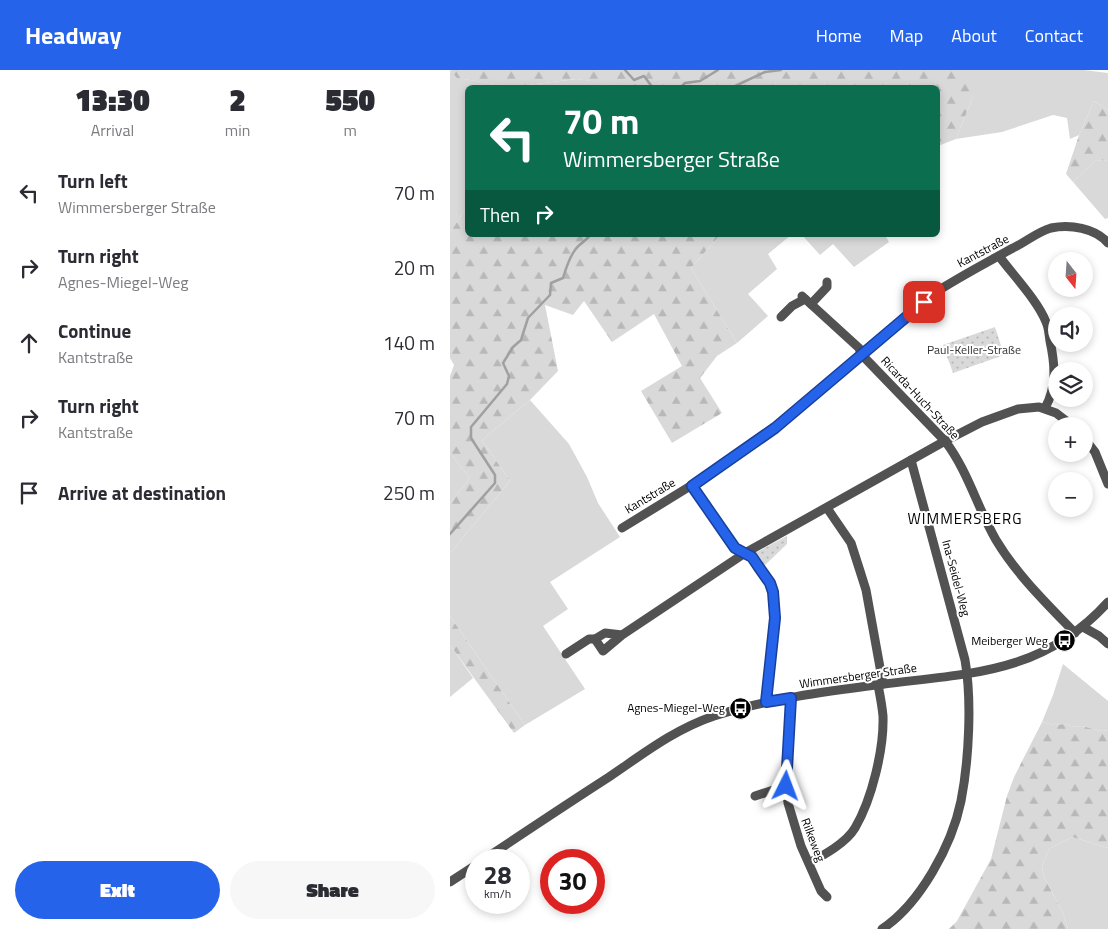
<!DOCTYPE html>
<meta charset="utf-8">
<style>
:root{--surface:#fff;--page:#f7f7f7;--text:#2b2b33;--muted:#7c7c81;--accent:#2563eb}
body{margin:0;font-family:"Titillium Web",sans-serif;background:var(--page);color:var(--text);height:100vh;display:flex;flex-direction:column;font-size:19px;white-space:nowrap}
*{box-sizing:border-box;margin:0}
p{font-size:16px;color:var(--muted)}
.icon{flex:none;width:28px;height:28px;fill:none;stroke:currentColor;stroke-width:2;stroke-linecap:round;stroke-linejoin:round}
.map{position:relative;flex:1;overflow:hidden}
.side{display:flex;flex-direction:column;background:var(--surface);width:450px}
.side>*{flex:none}
.hud{position:absolute;left:15px;top:15px;width:475px;height:152px;border-radius:8px;box-shadow:0 2px 8px #0003;background:#0b6e4f;color:#fff;overflow:hidden}
.needle{width:32px;rotate:163deg}
.tools{position:absolute;left:598px;top:182px;display:grid;gap:10px}
.tools a{display:grid;place-items:center;width:45px;height:45px;border-radius:50%;background:var(--surface);box-shadow:0 2px 8px #0003;font-size:25px}
.speed{position:absolute;left:15px;top:779px;display:flex;gap:10px;font-size:25px;font-weight:700;text-align:center}
.speed>*{display:grid;place-content:center;width:65px;height:65px;border-radius:50%;background:var(--surface);box-shadow:0 2px 8px #0003;line-height:1}
.speed small{font-size:12px;font-weight:400}
.speed .limit{border:8px solid #d22;background:#fff;color:#111}
.pin{position:absolute;display:grid;place-items:center;width:42px;height:42px;color:#fff;margin:-21px;border-radius:10px;box-shadow:0 2px 8px #0006}
.me{position:absolute;width:55px;margin:-28px;rotate:3deg;stroke-linejoin:round;filter:drop-shadow(0 0 4px #0008)}
.turn{display:flex;align-items:center;gap:18px;height:105px;padding:0 15px;font-size:22px}
.turn .icon{width:65px;height:65px;stroke-width:2.5}
.turn b{display:block;font-size:35px;line-height:42px}
.then{display:flex;align-items:center;height:48px;padding:0 15px;background:#0003;gap:10px;font-size:19px}
.eta{display:flex;justify-content:space-evenly;align-items:center;height:85px;text-align:center}
.eta b{font-size:30px;font-weight:800;line-height:35px}
.button{display:flex;gap:10px;margin-top:auto;padding:10px 15px}
.button a{flex:1;height:58px;border-radius:30px;background:var(--accent);color:#fff;font-size:20px;font-weight:800;line-height:58px;text-align:center}
.button a+a{background:var(--page);color:var(--text)}
ul{padding:0;list-style:none}
li{display:flex;align-items:center;gap:15px;height:75px;padding:0 15px}
li div{flex:1}
li b{display:block;font-size:19px}
li em{font-style:normal}
header{display:flex;align-items:center;gap:30px;box-sizing:border-box;height:70px;padding:0 25px;background:var(--accent);color:#fff}
header strong{font-size:24px}
nav{display:flex;gap:28px;margin-inline-start:auto;font-size:18px}
main{display:flex;flex:1;min-height:0}
.map>svg:first-child{display:block}
.grass{fill:#d9d9d9}
.forest{fill:url(#forest-firs)}
.park{fill:url(#park-dots)}
.lines{fill:none;stroke-linecap:round;stroke-linejoin:round}
.stream{stroke:#a0a0a0;stroke-width:2.5}
.minor{stroke:#525252;stroke-width:9}
.route-casing{stroke:#184099;stroke-width:12}
.route{stroke:#2563eb;stroke-width:9}
.labels{text-anchor:middle;stroke-width:4;stroke-linejoin:round;paint-order:stroke}
.street-label{font-size:12px;fill:#000;stroke:#fff}
.park-label{font-size:12px;fill:#303030;stroke:#fff}
.poi-label{font-size:12px;fill:#000;stroke:#fff;text-anchor:end}
.quarter-label{font-size:15px;letter-spacing:1px;fill:#000;stroke:#fff}
</style>
<header>
<strong>Headway</strong>
<nav><a>Home</a><a>Map</a><a>About</a><a>Contact</a></nav>
</header>
<main>
<section class="side">
<div class="eta">
<div><b>13:30</b><p>Arrival</p></div>
<div><b>2</b><p>min</p></div>
<div><b>550</b><p>m</p></div>
</div>
<ul>
<li><svg class="icon" aria-label="left" viewBox="0 0 24 24"><path d="M17 20v-9H6M10 6l-5 5 5 5"/></svg><div><b>Turn left</b><p>Wimmersberger Straße</p></div><em>70 m</em></li>
<li><svg class="icon" aria-label="right" viewBox="0 0 24 24"><path d="M7 20v-9h11M14 6l5 5-5 5"/></svg><div><b>Turn right</b><p>Agnes-Miegel-Weg</p></div><em>20 m</em></li>
<li><svg class="icon" aria-label="ahead" viewBox="0 0 24 24"><path d="M12 20V5M6 11l6-6 6 6"/></svg><div><b>Continue</b><p>Kantstraße</p></div><em>140 m</em></li>
<li><svg class="icon" aria-label="right" viewBox="0 0 24 24"><path d="M7 20v-9h11M14 6l5 5-5 5"/></svg><div><b>Turn right</b><p>Kantstraße</p></div><em>70 m</em></li>
<li><svg class="icon" aria-label="arrive" viewBox="0 0 24 24"><path d="M6 21V4h12l-3 4 3 4H6"/></svg><div><b>Arrive at destination</b></div><em>250 m</em></li>
</ul>
<div class="button"><a>Exit</a><a>Share</a></div>
</section>
<div class="map">
<svg width="658" height="859" viewBox="0 0 658 859">
<defs>
<pattern id="forest-firs" width="22" height="20" patternUnits="userSpaceOnUse" patternTransform="scale(1.25)"><rect width="22" height="20" fill="#d9d9d9"/><path d="M5 1l3.5 6h-7zM16 11l3.5 6h-7z" fill="#b8b8b8"/></pattern>
<pattern id="park-dots" width="8" height="8" patternUnits="userSpaceOnUse" patternTransform="scale(1.25)"><rect width="8" height="8" fill="#d9d9d9"/><path d="M2 2h.1M6 6h.1" fill="none" stroke="#b8b8b8" stroke-width="1.8" stroke-linecap="round"/></pattern>
</defs>
<rect width="100%" height="100%" fill="#fff"/>
<!-- grass -->
<g class="grass">
<polygon points="0,0 8,8 63,17 126,9 191,17 18,18 17,136 0,163"/>
<polygon points="523,0 634,0 658,3 658,40 644,31 629,65 620,69 617,48 603,45 552,62 506,69 523,27"/>
<polygon points="658,90 658,148 655,149 623,112 645,91"/>
<polygon points="270,165 341,165 318,184 327,199 298,224 318,246 287,273 241,198"/>
<polygon points="352,165 435,165 439,172 404,197 383,174 370,185"/>
<polygon points="80,330 119,374 137,407 148,433 170,467 100,512 118,539 93,556 135,619 75,655 0,546 0,483 60,411 32,370"/>
<polygon points="0,383 20,408 0,433"/>
<polygon points="0,575 23,608 0,627"/>
<polygon points="613,594 658,631 658,660 652,661 632,656 624,657 615,654 604,655 592,652 603,625"/>
<polygon points="622,767 658,778 658,859 618,859 613,843 594,807 592,796 599,779"/>
</g>
<!-- forest -->
<g class="forest">
<polygon points="0,0 523,0 523,27 506,69 488,76 488,18 191,18 126,9 63,17 7,8"/>
<polygon points="644,31 658,40 658,90 645,91 623,112 616,104 629,65"/>
<polygon points="17,136 18,165 270,165 241,198 287,273 267,286 250,308 272,343 222,373 191,321 232,296 204,244 162,272 134,231 123,245 95,235 108,301 80,330 32,370 60,411 0,483 0,433 20,408 0,383 0,306 4,295 0,288 0,163"/>
<polygon points="0,546 75,655 64,663 0,575"/>
<polygon points="592,652 604,655 615,654 624,657 632,656 652,661 658,660 658,778 622,767 599,779 592,796 594,807 613,843 618,859 499,859 507,851 541,789 557,726 564,707"/>
</g>
<!-- park -->
<g class="park">
<polygon points="545,257 554,285 503,303 493,275"/>
<polygon points="337,466 337,474 314,496 305,483"/>
</g>
<g class="lines">
<!-- stream -->
<g class="stream">
<polyline points="175,0 184,10 194,6 203,18"/>
<polyline points="230,18 235,13 250,11 268,0"/>
<polyline points="281,18 315,2 331,0"/>
<path d="M0,464L45,413V405L21,368V357L57,314L59,306L53,293L63,277L71,270L78,248L100,225L101,213L113,208C116,198 119,188 125,180C129,174 136,171 140,165"/>
</g>
<!-- minor -->
<g class="minor">
<path d="M549,186C563,205 588,231 596,252C599,258 599,265 600,271C605,294 607,317 595,338"/>
<path d="M352,226L409,278L411,284L495,371C518,401 527,437 546,470C567,505 597,534 625,563"/>
<polyline points="361,234 377,217 377,212"/>
<polyline points="331,247 342,236 355,229"/>
<polyline points="634,368 645,382 658,414"/>
<polyline points="242,415 285,478 302,487 308,496 320,513 323,522 325,548 316,632"/>
<polyline points="377,438 401,473 410,501 416,520 433,614"/>
<path d="M172,458L242,415L325,358L483,224C509,207 536,193 563,178C576,172 587,162 601,158C620,154 645,158 658,173"/>
<polyline points="633,557 649,566 658,574"/>
<polyline points="172,565 153,581 145,569 155,563 172,565 295,483 495,371 532,352 568,339 589,337 606,343 623,356"/>
<polyline points="116,584 139,569 145,569"/>
<polyline points="341,628 336,716 338,733 351,776 371,821 377,827"/>
<polyline points="305,726 336,716"/>
<path d="M33,790C75,762 117,734 159,707C193,684 225,659 264,646C316,629 380,621 434,614C523,603 594,603 658,532"/>
<path d="M359,793C374,785 396,773 405,758C422,729 434,679 433,646C432,635 430,625 428,615"/>
<polyline points="0,812 26,795"/>
<path d="M432,859C470,834 502,775 511,731C519,690 522,630 515,590L461,390"/>
</g>
</g>
<g class="lines">
<defs>
<polyline id="route" points="336,716 341,628 316,632 325,548 323,522 320,513 308,496 302,487 285,478 242,416 325,358 474,232"/>
</defs>
<!-- route casing -->
<use href="#route" class="route-casing"/>
<!-- route -->
<use href="#route" class="route"/>
</g>
<!-- icons -->
<defs>
<symbol id="bus-disc" viewBox="-11 -11 22 22"><circle r="9.5" fill="#000" stroke="#fff"/><path d="M-5-6H5V4H4V6H2V4H-2V6H-4V4H-5ZM-3.5-4V0h7V-4ZM-3.5 1.2v1.5H-2V1.2ZM2 1.2v1.5H3.5V1.2Z" fill="#fff"/></symbol>
</defs>
<g fill-rule="evenodd">
<use href="#bus-disc" x="602" y="558" width="25" height="25"/>
<use href="#bus-disc" x="278" y="626" width="25" height="25"/>
</g>
<g class="labels">
<!-- street labels -->
<g class="street-label">
<text transform="translate(533 181) rotate(-28)" y="4">Kantstraße</text>
<text transform="translate(470 328) rotate(47)" y="4">Ricarda-Huch-Straße</text>
<text transform="translate(200 426) rotate(-31)" y="4">Kantstraße</text>
<text transform="translate(506 508) rotate(75)" y="4">Ina-Seidel-Weg</text>
<text transform="translate(408 606) rotate(-8)" y="4">Wimmersberger Straße</text>
<text transform="translate(363 770) rotate(69)" y="4">Rilkeweg</text>
</g>
<!-- park labels -->
<g class="park-label">
<text x="524" y="284">Paul-Keller-Straße</text>
</g>
<!-- poi labels -->
<g class="poi-label">
<text x="598" y="575">Meiberger Weg</text>
<text x="275" y="642">Agnes-Miegel-Weg</text>
</g>
<!-- quarter labels -->
<g class="quarter-label">
<text x="515" y="454">WIMMERSBERG</text>
</g>
</g>
</svg>
<div class="tools">
<a><svg class="needle" viewBox="-14 -14 28 28"><path d="M0-13l5 13h-10z" fill="#e53935"/><path d="M0 13l5-13h-10z" fill="#7c7c81"/></svg></a>
<a><svg class="icon" aria-label="sound" viewBox="0 0 24 24"><path d="M4 9h4l5-4v14l-5-4H4zM17 9q2 3 0 6"/></svg></a>
<a><svg class="icon" aria-label="layers" viewBox="0 0 24 24"><path d="M12 4l9 5-9 5-9-5zM3 14l9 5 9-5"/></svg></a>
<a>+</a>
<a>−</a>
</div>
<div class="speed"><div>28<small>km/h</small></div><div class="limit">30</div></div>
<div class="pin" style="left:474px;top:232px;background:#d93025"><svg class="icon" aria-label="arrive" viewBox="0 0 24 24"><path d="M6 21V4h12l-3 4 3 4H6"/></svg></div>
<svg class="me" style="left:336px;top:716px" viewBox="-20 -20 40 40"><path d="M0-17L14 15 0 8-14 15z" fill="#2563eb" stroke="#fff" stroke-width="4"/></svg>
<div class="hud">
<div class="turn"><svg class="icon" aria-label="left" viewBox="0 0 24 24"><path d="M17 20v-9H6M10 6l-5 5 5 5"/></svg><div><b>70 m</b>Wimmersberger Straße</div></div>
<div class="then">Then<svg class="icon" aria-label="right" viewBox="0 0 24 24"><path d="M7 20v-9h11M14 6l5 5-5 5"/></svg></div>
</div>
</div>
</main>
